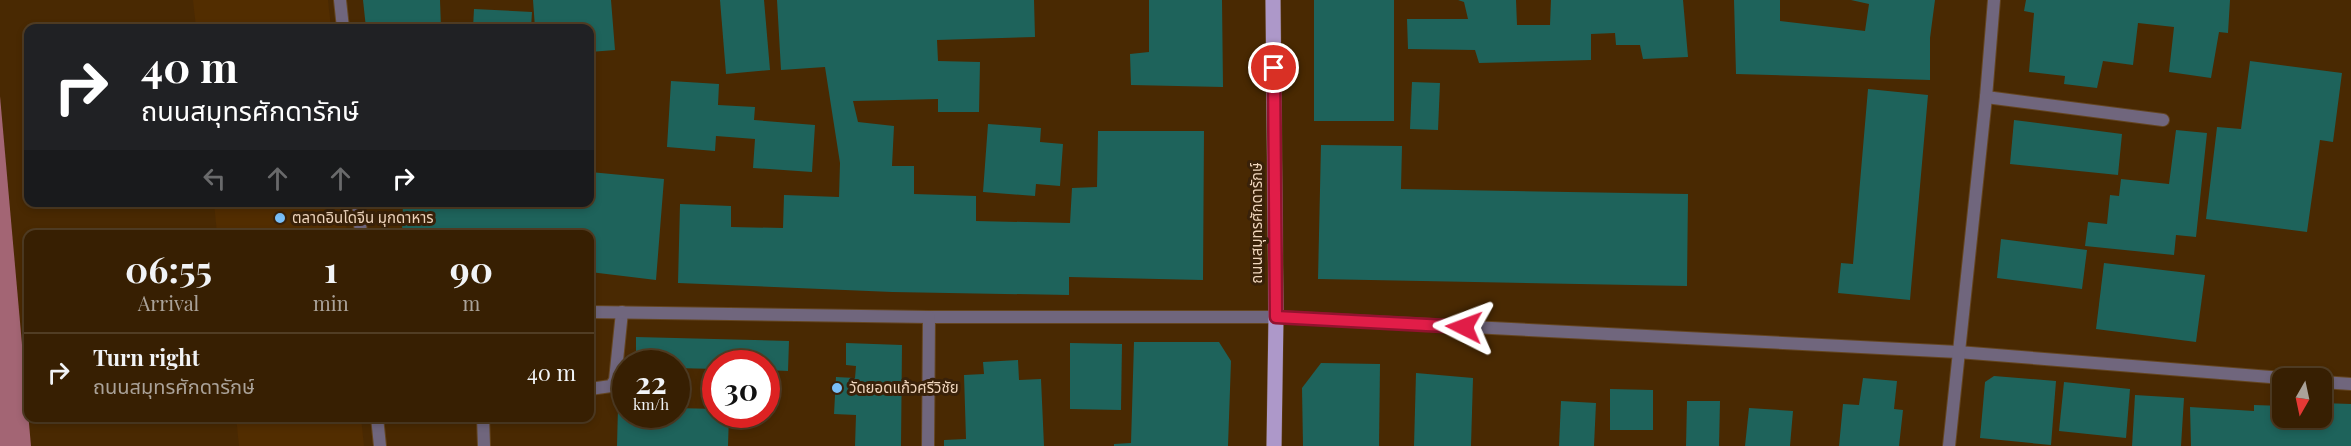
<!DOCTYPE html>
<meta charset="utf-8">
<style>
:root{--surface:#371f02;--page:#3e270c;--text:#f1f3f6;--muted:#aaa299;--line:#513d24}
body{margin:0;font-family:"Playfair Display","Noto Sans Thai",serif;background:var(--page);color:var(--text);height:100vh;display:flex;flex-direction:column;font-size:22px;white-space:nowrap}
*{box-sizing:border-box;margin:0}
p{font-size:20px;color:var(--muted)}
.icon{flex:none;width:33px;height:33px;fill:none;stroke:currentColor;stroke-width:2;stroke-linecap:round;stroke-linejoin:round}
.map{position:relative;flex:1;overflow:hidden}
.details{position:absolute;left:24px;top:230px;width:570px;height:192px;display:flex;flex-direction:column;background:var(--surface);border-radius:12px;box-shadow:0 3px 9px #0003,0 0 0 2px var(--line)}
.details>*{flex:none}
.banner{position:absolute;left:24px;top:24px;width:570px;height:183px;border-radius:12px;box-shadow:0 3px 9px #0003,0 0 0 2px var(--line);background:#202124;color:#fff;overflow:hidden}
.needle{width:39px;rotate:189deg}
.fabs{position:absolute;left:2272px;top:368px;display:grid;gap:12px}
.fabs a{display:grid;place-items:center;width:60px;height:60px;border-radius:12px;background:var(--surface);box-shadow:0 3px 9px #0003,0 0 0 2px var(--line);font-size:30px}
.speed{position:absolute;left:612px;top:350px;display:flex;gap:12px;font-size:30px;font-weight:700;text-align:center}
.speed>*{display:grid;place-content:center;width:78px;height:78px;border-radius:50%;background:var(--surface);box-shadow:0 3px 9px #0003,0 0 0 2px var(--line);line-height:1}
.speed small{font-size:15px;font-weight:400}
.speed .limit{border:9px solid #d22;background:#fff;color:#111}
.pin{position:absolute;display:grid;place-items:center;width:51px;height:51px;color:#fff;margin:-26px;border:3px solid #fff;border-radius:50%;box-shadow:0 2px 6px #0007}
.me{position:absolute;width:66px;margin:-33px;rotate:273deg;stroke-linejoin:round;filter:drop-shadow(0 0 4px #0008)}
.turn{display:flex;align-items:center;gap:21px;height:126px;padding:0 18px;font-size:27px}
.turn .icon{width:78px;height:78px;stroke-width:2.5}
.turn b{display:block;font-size:42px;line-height:51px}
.lanes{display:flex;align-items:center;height:57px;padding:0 18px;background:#0003;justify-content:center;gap:30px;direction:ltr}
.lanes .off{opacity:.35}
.eta{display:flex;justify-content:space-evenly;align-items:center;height:102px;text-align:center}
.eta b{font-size:36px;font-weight:700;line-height:42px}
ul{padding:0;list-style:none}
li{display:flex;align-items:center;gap:18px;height:78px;padding:0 18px;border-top:2px solid var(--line)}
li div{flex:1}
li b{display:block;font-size:22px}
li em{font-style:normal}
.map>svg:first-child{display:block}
.built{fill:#522d00}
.water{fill:#a36574}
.building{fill:#1e635b}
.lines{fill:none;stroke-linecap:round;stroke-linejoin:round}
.lane-casing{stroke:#644520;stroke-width:14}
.street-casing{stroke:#644520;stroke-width:14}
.primary-casing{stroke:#644520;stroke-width:16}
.lane{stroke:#70667d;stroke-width:12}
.street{stroke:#70667d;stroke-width:12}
.primary{stroke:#ad98c9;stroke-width:15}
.route-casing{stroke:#92132f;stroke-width:15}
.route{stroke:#e11d48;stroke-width:10}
.poi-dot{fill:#79bff8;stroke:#392109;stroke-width:2}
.labels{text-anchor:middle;stroke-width:6;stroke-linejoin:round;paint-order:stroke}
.poi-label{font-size:15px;fill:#efd5bd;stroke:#392109;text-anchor:start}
.street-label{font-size:15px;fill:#efd5bd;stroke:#392109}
</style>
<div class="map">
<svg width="2351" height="446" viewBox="0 0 2351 446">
<rect width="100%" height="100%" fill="#492902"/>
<!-- built -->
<g class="built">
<polygon points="193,0 328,0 331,28 196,28"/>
<polygon points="214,203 344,203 347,234 217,234"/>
<polygon points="236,417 361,417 364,446 239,446"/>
</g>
<!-- water -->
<polygon class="water" points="0,96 31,446 0,446"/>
<!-- building -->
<g class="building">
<polygon points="363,0 440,0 441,28 366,28"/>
<polygon points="533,0 611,0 615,50 590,52 590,28 535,28"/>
<polygon points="720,0 764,0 770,70 726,74"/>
<polygon points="777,0 1034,0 1035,37 937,40 938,61 980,62 979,112 938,112 938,99 853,101 858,122 894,126 892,166 914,166 914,194 976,196 976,221 1070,223 1072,188 1097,187 1098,131 1204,131 1203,280 1069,277 1069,295 892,292 678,283 680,204 731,206 731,227 783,228 784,195 839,197 840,163 825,67 781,70"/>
<polygon points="1149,0 1222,0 1223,87 1131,85 1130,54 1149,52"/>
<rect x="1314" y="0" width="80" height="121"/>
<polygon points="1458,0 1516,0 1517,25 1550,25 1551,0 1683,0 1688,57 1643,59 1640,45 1616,45 1615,33 1591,34 1591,60 1479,63 1475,50 1408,49 1407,19 1468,19 1464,2"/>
<polygon points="1734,0 1780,0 1780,21 1865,31 1869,4 1851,0 1935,0 1930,38 1930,80 1736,74"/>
<polygon points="2026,0 2230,0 2228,33 2219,32 2211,78 2169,72 2174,27 2138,23 2133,65 2103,61 2097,88 2064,84 2065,76 2029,72 2034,13 2024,11"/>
<polygon points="474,9 532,12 531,28 473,28"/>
<polygon points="2250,61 2342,73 2333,142 2320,140 2307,232 2206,219 2217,127 2241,129"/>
<polygon points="671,81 719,84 718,105 755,107 754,120 815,125 812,172 753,168 755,139 716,136 715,151 667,147"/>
<polygon points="1412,82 1440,83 1438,130 1410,129"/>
<polygon points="1868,89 1928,95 1910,300 1838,293 1841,263 1853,264"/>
<polygon points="2014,120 2122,134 2118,175 2010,164"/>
<polygon points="988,124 1041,128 1040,142 1063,144 1060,186 1036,184 1035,196 983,192"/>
<polygon points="2176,130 2207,133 2196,237 2176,235 2174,255 2085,246 2088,222 2107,224 2110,195 2119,196 2121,179 2169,184"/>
<polygon points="1321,145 1402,146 1401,189 1688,194 1687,286 1318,279"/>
<polygon points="590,172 664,179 656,280 590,272 590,234 402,234 403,202 590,202"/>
<polygon points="2001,239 2087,250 2082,289 1997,278"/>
<polygon points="2104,263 2205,275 2196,342 2096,329"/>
<polygon points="636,337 789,341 788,371 766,370 766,363 716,363 716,369 676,368 676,363 636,363"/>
<polygon points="1134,342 1219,342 1231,361 1228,446 1114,446 1114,444 1131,443"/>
<polygon points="846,343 902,345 901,446 855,446 856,415 834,414 836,377 855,378 856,366 846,365"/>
<polygon points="1070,343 1122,344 1121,410 1070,409"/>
<polygon points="1018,360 1019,380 1041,379 1044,446 944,446 944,440 966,439 964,375 984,374 983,362"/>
<polygon points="1321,363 1380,364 1379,446 1303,446 1302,388"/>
<polygon points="1416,373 1473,378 1471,446 1414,446"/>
<polygon points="1994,376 2056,381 2051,445 1980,438 1985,382"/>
<polygon points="1863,378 1897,381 1894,409 1903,410 1899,446 1839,446 1843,404 1859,405"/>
<polygon points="2064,382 2130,389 2126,438 2059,431"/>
<polygon points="1610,389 1653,390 1653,430 1610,430"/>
<polygon points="2135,395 2184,398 2181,446 2132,446"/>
<polygon points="1561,401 1596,403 1594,446 1559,446"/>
<polygon points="1687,401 1720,401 1719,446 1686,446"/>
<polygon points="2322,403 2351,404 2351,446 2191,446 2190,407 2254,411 2254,405 2283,406 2283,417 2322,417"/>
<polygon points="618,407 626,407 626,414 676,414 676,408 716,409 716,414 729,414 728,446 617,446"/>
<polygon points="1749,408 1793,411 1790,446 1745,446"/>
</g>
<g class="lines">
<defs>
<g id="lane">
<polyline points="1986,97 2163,120"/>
<polyline points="590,389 611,386 615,380 622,312"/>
<polyline points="483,417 484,446"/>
</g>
<g id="street">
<polyline points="340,0 343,28"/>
<polyline points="358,202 361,234"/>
<polyline points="590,312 929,317 1276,317 1958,352 2283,378"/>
<polyline points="2322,382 2351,384"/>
<polyline points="377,417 380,446"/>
<polyline points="928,446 929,317"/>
<polyline points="1949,446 1986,97 1994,0"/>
</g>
<polyline id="primary" points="1273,0 1276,317 1274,446"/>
</defs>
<!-- lane casing -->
<use href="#lane" class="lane-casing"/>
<!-- street casing -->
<use href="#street" class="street-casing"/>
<!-- primary casing -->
<use href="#primary" class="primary-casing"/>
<!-- lane -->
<use href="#lane" class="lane"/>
<!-- street -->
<use href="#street" class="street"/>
<!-- primary -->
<use href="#primary" class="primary"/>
</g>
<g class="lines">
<defs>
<polyline id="route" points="1274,68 1276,317 1464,327"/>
</defs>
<!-- route casing -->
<use href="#route" class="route-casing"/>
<!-- route -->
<use href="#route" class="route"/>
</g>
<!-- markers -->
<g class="poi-dot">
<circle cx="280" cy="218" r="6"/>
<circle cx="837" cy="388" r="6"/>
</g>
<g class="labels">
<!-- poi labels -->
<g class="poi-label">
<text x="292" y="223">ตลาดอินโดจีน มุกดาหาร</text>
<text x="849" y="393">วัดยอดแก้วศรีวิชัย</text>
</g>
<!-- street labels -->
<g class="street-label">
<text transform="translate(1257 223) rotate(-90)" y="5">ถนนสมุทรศักดารักษ์</text>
</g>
</g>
</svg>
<div class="fabs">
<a><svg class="needle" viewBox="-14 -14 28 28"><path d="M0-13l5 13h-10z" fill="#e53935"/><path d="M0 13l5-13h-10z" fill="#aaa299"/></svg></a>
</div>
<div class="speed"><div>22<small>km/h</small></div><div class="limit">30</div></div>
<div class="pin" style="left:1274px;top:68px;background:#d93025"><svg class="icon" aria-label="arrive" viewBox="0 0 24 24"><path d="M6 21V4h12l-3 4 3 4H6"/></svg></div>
<svg class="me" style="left:1464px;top:327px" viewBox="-20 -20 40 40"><path d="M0-17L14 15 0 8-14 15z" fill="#e11d48" stroke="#fff" stroke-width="4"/></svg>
<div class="banner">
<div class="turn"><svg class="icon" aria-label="right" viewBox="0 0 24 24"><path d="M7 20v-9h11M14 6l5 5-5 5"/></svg><div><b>40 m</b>ถนนสมุทรศักดารักษ์</div></div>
<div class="lanes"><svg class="icon off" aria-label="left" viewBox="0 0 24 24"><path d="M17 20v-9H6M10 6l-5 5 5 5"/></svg><svg class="icon off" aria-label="ahead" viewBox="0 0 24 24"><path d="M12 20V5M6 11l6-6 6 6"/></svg><svg class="icon off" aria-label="ahead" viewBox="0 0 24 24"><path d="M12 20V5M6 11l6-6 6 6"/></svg><svg class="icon" aria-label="right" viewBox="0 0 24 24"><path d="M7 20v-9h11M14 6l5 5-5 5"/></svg></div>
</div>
<section class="details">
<div class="eta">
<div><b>06:55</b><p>Arrival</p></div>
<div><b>1</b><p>min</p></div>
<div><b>90</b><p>m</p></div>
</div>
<ul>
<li><svg class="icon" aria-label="right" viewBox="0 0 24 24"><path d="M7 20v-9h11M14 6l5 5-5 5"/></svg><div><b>Turn right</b><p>ถนนสมุทรศักดารักษ์</p></div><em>40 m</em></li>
</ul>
</section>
</div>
